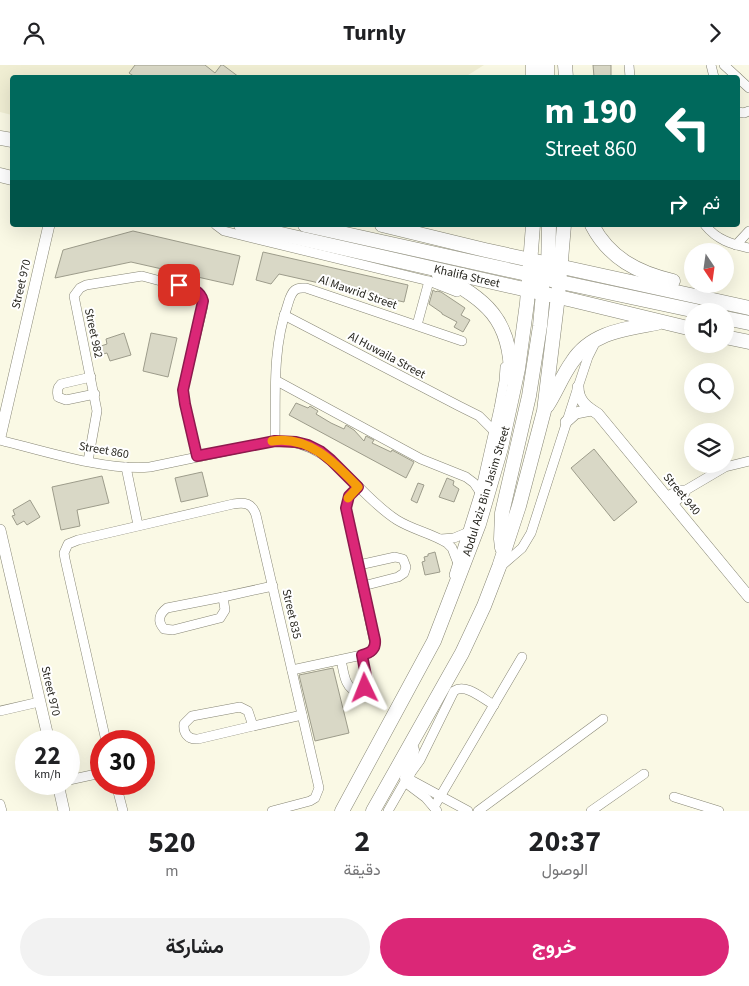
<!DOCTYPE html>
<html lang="ar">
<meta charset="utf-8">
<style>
:root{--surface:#fff;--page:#f2f2f2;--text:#202124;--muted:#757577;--accent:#db2777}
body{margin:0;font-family:"Source Sans 3",Vazirmatn,sans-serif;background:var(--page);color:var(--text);direction:rtl;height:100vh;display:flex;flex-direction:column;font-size:19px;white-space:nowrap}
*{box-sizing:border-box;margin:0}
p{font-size:16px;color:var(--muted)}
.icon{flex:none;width:28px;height:28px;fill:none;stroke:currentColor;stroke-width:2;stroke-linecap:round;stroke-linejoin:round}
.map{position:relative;height:746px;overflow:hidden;direction:ltr}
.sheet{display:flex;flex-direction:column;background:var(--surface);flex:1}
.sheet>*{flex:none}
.top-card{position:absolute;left:10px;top:10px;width:730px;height:152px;border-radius:5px;box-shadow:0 5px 20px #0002;direction:rtl;background:#00695c;color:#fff;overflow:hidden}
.needle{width:32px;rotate:167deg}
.fabs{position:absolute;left:684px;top:178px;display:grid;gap:10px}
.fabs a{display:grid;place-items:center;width:50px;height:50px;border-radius:50%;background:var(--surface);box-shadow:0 5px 20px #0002;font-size:25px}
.speed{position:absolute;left:15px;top:665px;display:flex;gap:10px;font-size:25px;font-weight:700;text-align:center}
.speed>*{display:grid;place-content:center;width:65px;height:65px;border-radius:50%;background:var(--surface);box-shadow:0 5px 20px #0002;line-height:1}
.speed small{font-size:12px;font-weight:400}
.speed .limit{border:8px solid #d22;background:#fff;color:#111}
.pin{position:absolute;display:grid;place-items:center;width:42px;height:42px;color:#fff;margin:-21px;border-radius:10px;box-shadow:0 2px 8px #0006}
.me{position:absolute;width:55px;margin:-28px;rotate:358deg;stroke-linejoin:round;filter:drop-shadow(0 0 4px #0008)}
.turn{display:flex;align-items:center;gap:18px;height:105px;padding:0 20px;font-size:22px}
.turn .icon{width:65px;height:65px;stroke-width:2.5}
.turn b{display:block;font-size:35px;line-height:42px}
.then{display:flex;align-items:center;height:48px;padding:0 20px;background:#0003;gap:10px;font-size:19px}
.eta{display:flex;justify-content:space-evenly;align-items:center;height:85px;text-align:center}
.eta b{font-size:30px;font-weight:700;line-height:35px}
.button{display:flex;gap:10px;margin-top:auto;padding:10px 20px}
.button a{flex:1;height:58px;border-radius:30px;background:var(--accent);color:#fff;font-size:20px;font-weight:700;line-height:58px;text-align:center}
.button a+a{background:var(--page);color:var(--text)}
header{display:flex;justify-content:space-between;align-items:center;height:65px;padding:0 20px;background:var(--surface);font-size:22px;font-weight:700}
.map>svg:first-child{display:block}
.built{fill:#f0eed3}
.building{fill:#d9d8c6;stroke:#9d9c8b}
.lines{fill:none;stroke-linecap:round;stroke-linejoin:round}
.minor-casing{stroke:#878675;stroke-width:10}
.tertiary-casing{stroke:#878675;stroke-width:12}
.primary-casing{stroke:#878675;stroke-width:15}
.minor{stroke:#fff;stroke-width:9}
.tertiary{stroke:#fff;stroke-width:11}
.primary{stroke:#fff;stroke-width:14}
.route-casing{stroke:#8e194d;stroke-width:12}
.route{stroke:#db2777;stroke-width:9}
.slow{stroke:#f59e0b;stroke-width:9}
.labels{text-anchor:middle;stroke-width:4;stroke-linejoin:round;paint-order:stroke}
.street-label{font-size:12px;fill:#201f18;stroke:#fff}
</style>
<header><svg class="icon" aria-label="forward" viewBox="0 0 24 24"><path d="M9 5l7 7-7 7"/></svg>Turnly<svg class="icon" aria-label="person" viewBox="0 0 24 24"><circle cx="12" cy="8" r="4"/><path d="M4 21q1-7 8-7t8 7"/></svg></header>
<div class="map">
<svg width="749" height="746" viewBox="0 0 749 746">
<rect width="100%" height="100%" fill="#faf9e5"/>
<!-- built -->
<polygon class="built" points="0,0 484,0 465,12 12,12 12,50 0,47"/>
<!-- building -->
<g class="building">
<polygon points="135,0 205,0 215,8 221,0 223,0 239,12 135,12 129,8"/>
<polygon points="593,0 611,0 611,12 594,12"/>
<polygon points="133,166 240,191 233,220 131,197 55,213 63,185"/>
<polygon points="263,187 408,220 404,237 279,209 271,219 256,215"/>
<polygon points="433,225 436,227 437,226 441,227 465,243 461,250 470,255 463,267 454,262 457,257 442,249 442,248 429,239"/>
<polygon points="124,268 131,290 110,296 107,288 103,289 101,281 107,279 106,274"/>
<polygon points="151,268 177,273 168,312 143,306"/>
<polygon points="296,338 308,343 310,341 318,346 316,349 331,358 344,364 346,360 354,365 364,376 366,371 374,375 372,378 391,387 392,385 414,397 406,413 289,350"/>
<polygon points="594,384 637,437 614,456 571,403"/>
<polygon points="202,407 208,431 181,437 175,413"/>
<polygon points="102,411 109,438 77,445 80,461 61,465 52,422"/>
<polygon points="447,413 454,416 453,420 459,424 454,437 439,432"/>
<polygon points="418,418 424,420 417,438 411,435"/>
<polygon points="30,435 40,452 27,460 24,456 17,460 12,451 15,450 13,445"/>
<polygon points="435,487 440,507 425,510 422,497 425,496 424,492 428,491 428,489"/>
<polygon points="333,603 349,668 315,676 299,610"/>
</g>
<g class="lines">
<defs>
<g id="minor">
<polyline points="629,0 630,12"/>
<polyline points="711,0 714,12"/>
<polyline points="724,0 737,12"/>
<polyline points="738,13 749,23"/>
<polyline points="738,47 744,48 749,46"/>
<polyline points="216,160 224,166 429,216 457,227"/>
<path d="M705,160C717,175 731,179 749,183"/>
<polyline points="736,180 749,166"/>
<polyline points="284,250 459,341 479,351 494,366"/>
<polyline points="417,260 429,216"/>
<path d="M91,312L61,319C57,323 57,326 58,332L66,335L95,329"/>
<polyline points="277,316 421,394 466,412 474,418 480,427"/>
<path d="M0,375C44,386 106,406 150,402L275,376C332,374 354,428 397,455C413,465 431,468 447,478L452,483L457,496"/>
<path d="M275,376C276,331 272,285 287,242C289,236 290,229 295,225C299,222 302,223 306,223L462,276"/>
<polyline points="88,396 97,346 74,231 80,223 86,220 142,211 194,225 202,232 203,241 183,325 185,339 197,391"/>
<polyline points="126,402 138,460"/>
<polyline points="666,432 679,425 686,425 725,402 749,396"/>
<polyline points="673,439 685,428 686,425"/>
<polyline points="441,474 454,473 466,468"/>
<polyline points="359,500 395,492 403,494 406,502 404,508 398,512 363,521"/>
<polyline points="500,502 522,483 531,468 578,322 588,292 596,276"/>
<polyline points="454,510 480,427 499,343 504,316 505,302"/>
<path d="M223,532L225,545L220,553L173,565L164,564C157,556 159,549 167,543Z"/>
<polyline points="223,532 273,521"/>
<path d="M341,595C344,607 344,623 358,627L365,623L367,616L362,590"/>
<polyline points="292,605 362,590 371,587 375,580 346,443 349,431 358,422"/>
<path d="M240,642L248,646L253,661L198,674C188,675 183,668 184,659L192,651Z"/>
<polyline points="0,646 39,637"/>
<polyline points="253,661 302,650"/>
<path d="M106,676L65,494L64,488L68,479L78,475L233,439C245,437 252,438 256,450L319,723L315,733L310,736L272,746"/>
<polyline points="407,713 468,746"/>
<polyline points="69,715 101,708"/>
<polyline points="406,718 426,733 437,746"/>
<polyline points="116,719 123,746"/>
<polyline points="674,732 719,746"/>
<polyline points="0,739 2,746"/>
<polyline points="434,742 522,592"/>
<path d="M388,746L407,713L420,695L454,626C466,618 483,634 494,640"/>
<polyline points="478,746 603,654"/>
<polyline points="591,746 644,709"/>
</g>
<g id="tertiary">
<path d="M578,322C578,336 587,342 598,349L749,532"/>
<polyline points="566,357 576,348 591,345"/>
<polyline points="0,372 49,160"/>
<polyline points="0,465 49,676"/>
<polyline points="58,719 64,746"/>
</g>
<g id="primary">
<polyline points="533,0 533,12"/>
<polyline points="547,0 547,12"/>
<polyline points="565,0 566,12"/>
<polyline points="0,73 12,75"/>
<polyline points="0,110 12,113"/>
<polyline points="241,160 572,235 692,264"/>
<polyline points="305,160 536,211"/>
<polyline points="382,160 485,185 749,243"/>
<path d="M592,160C609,193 638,208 673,216"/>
<polyline points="548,207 549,160"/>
<path d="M439,210C486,234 511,255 511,311"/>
<polyline points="551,215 696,246"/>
<polyline points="725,253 749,258"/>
<polyline points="725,272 749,277"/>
<path d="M547,341C556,327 562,311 572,297C591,267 625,264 657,258"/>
<polyline points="502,483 501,474 502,448 529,331 540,261 543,228 541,216 531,195"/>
<polyline points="407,713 412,685"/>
<polyline points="342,746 434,576 479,459 501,383 518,304 527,238 533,160"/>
<polyline points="373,746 462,588 484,541 499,502 519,441 544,346 558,231 564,160"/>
</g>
</defs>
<!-- minor casing -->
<use href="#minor" class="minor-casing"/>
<!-- tertiary casing -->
<use href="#tertiary" class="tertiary-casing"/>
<!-- primary casing -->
<use href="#primary" class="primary-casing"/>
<!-- minor -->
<use href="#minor" class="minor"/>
<!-- tertiary -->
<use href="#tertiary" class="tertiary"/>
<!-- primary -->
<use href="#primary" class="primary"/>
</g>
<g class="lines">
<defs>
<path id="route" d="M179,220C189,223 200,224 203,236L183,325L185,339L197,391L275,376L296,377L308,380L320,386L331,395L358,422L349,431L346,443L375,575C376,585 370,588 362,590L367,616L365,623"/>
</defs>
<!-- route casing -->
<use href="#route" class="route-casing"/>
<!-- route -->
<use href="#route" class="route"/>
<!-- slow -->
<path class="slow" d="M272,376C309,370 335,398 358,422L348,433"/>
</g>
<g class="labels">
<!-- street labels -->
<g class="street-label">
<text transform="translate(467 211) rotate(13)" y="4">Khalifa Street</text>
<text transform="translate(21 219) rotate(-77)" y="4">Street 970</text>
<text transform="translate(358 227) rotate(19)" y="4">Al Mawrid Street</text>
<text transform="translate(94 268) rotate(78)" y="4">Street 982</text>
<text transform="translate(387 290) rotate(28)" y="4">Al Huwaila Street</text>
<text transform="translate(104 385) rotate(10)" y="4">Street 860</text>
<text transform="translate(486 426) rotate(-73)" y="4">Abdul Aziz Bin Jasim Street</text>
<text transform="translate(682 429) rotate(50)" y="4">Street 940</text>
<text transform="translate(292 549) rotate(77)" y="4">Street 835</text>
<text transform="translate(51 626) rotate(77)" y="4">Street 970</text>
</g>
</g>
</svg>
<div class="fabs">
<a><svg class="needle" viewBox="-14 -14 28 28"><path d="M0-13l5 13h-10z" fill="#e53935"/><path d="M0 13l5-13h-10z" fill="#757577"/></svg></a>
<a><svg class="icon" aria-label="sound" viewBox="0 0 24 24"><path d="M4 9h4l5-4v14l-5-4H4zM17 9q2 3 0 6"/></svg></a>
<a><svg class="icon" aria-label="search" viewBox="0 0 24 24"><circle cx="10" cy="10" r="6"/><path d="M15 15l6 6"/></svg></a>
<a><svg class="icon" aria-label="layers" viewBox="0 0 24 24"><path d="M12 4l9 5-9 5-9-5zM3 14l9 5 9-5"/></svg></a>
</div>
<div class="speed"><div>22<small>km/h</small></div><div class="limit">30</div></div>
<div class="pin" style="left:179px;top:220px;background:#d93025"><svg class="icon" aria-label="arrive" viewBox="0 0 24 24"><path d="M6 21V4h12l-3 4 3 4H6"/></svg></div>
<svg class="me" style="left:365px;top:623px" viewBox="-20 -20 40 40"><path d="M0-17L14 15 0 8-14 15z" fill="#db2777" stroke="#fff" stroke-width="4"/></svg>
<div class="top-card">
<div class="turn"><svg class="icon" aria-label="left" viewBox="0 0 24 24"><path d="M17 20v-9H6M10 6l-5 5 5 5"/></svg><div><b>190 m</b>Street 860</div></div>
<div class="then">ثم<svg class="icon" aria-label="right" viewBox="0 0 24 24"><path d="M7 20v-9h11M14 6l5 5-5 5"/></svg></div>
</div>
</div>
<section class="sheet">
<div class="eta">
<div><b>20:37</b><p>الوصول</p></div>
<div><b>2</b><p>دقيقة</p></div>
<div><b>520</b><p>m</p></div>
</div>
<div class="button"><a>خروج</a><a>مشاركة</a></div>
</section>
